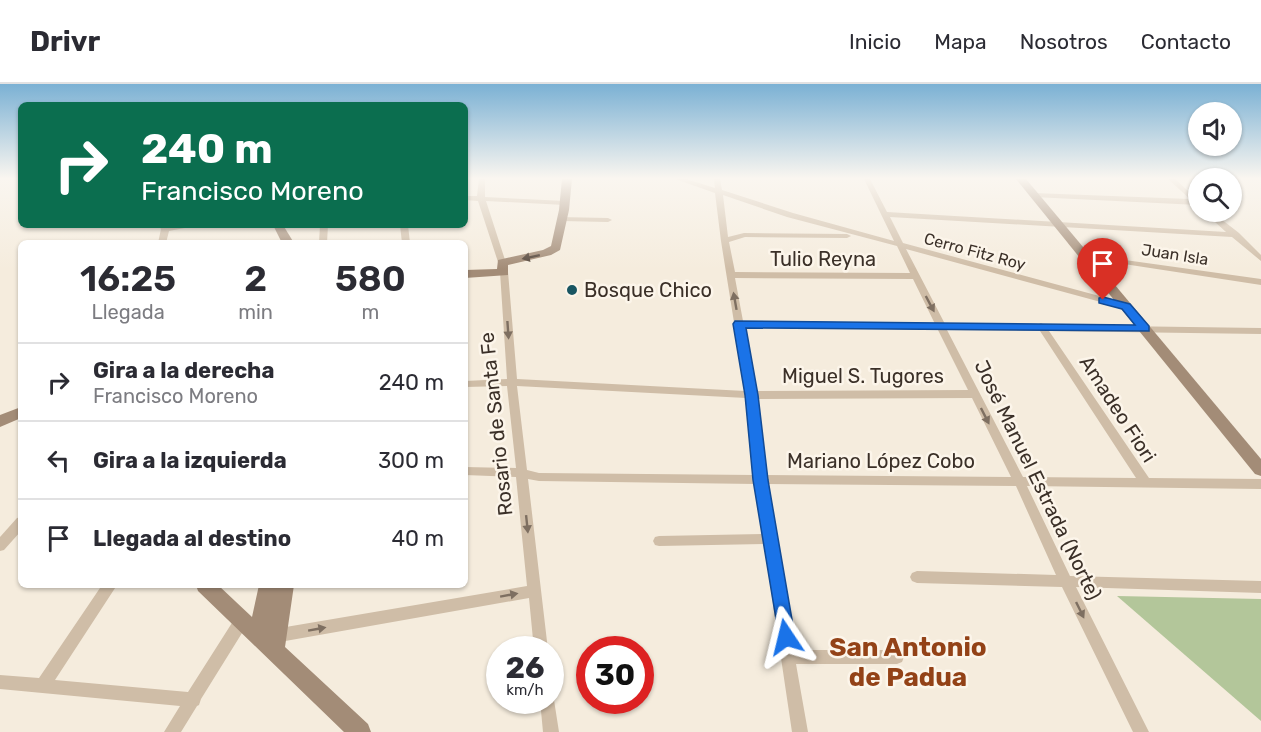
<!DOCTYPE html>
<html lang="es">
<meta charset="utf-8">
<style>
:root{--surface:#fff;--page:#f7f7f7;--text:#2b2b33;--muted:#7c7c81;--line:#e1e1e2}
body{margin:0;font-family:Rubik,sans-serif;background:var(--page);color:var(--text);height:100vh;display:flex;flex-direction:column;font-size:22px;white-space:nowrap}
*{box-sizing:border-box;margin:0}
p{font-size:20px;color:var(--muted)}
.icon{flex:none;width:33px;height:33px;fill:none;stroke:currentColor;stroke-width:2;stroke-linecap:round;stroke-linejoin:round}
.map{position:relative;flex:1;overflow:hidden}
.details{position:absolute;left:18px;top:156px;width:450px;height:348px;display:flex;flex-direction:column;background:var(--surface);border-radius:9px;box-shadow:0 2px 4px #0004}
.details>*{flex:none}
.banner{position:absolute;left:18px;top:18px;width:450px;height:126px;border-radius:9px;box-shadow:0 2px 4px #0004;background:#0b6e4f;color:#fff;overflow:hidden}
.buttons{position:absolute;left:1188px;top:18px;display:grid;gap:12px}
.buttons a{display:grid;place-items:center;width:54px;height:54px;border-radius:50%;background:var(--surface);box-shadow:0 2px 4px #0004;font-size:30px}
.speed{position:absolute;left:486px;top:552px;display:flex;gap:12px;font-size:30px;font-weight:700;text-align:center}
.speed>*{display:grid;place-content:center;width:78px;height:78px;border-radius:50%;background:var(--surface);box-shadow:0 2px 4px #0004;line-height:1}
.speed small{font-size:15px;font-weight:400}
.speed .limit{border:9px solid #d22;background:#fff;color:#111}
.pin{position:absolute;display:grid;place-items:center;width:51px;height:51px;color:#fff;margin:-62px -26px;border-radius:50% 50% 50% 0;rotate:-45deg;box-shadow:0 0 6px #0007}
.pin .icon{rotate:45deg}
.me{position:absolute;width:66px;margin:-33px;rotate:350deg;stroke-linejoin:round;filter:drop-shadow(0 0 4px #0008)}
.turn{display:flex;align-items:center;gap:21px;height:126px;padding:0 24px;font-size:27px}
.turn .icon{width:78px;height:78px;stroke-width:2.5}
.turn b{display:block;font-size:42px;line-height:51px}
.eta{display:flex;justify-content:space-evenly;align-items:center;height:102px;text-align:center}
.eta b{font-size:36px;font-weight:600;line-height:42px}
ul{padding:0;list-style:none}
li{display:flex;align-items:center;gap:18px;height:78px;padding:0 24px;border-top:2px solid var(--line)}
li div{flex:1}
li b{display:block;font-size:22px}
li em{font-style:normal}
header{display:flex;align-items:center;gap:36px;box-sizing:border-box;height:84px;padding:0 30px;background:var(--surface);border-bottom:2px solid var(--line)}
header strong{font-size:28px}
nav{display:flex;gap:33px;margin-inline-start:auto;font-size:21px}
.map>svg:first-child{display:block}
.green{fill:#b3c69a}
.lines{fill:none;stroke-linecap:round;stroke-linejoin:round}
.street{fill:#cfbda7;fill-rule:evenodd}
.secondary{fill:#a38c77;fill-rule:evenodd}
.oneway{fill:#55473c}
.oneway2{fill:#7e6f61}
.route{fill:#1a73e8;stroke:#114b97;stroke-width:1.5}
.poi-dot{fill:#185561;stroke:#fcf5ea;stroke-width:2}
.labels{text-anchor:middle;stroke-width:5;stroke-linejoin:round;paint-order:stroke}
.far-street-label{font-size:16px;fill:#3b3028;stroke:#fcf5ea}
.street-label{font-size:20px;fill:#3b3028;stroke:#fcf5ea}
.poi-label{font-size:20px;fill:#3b3028;stroke:#fcf5ea;text-anchor:start}
.near-neighbourhood-label{font-size:26px;font-weight:bold;fill:#934217;stroke:#fcf5ea}
</style>
<header>
<strong>Drivr</strong>
<nav><a>Inicio</a><a>Mapa</a><a>Nosotros</a><a>Contacto</a></nav>
</header>
<div class="map">
<svg width="1261" height="648" viewBox="0 0 1261 648">
<rect width="100%" height="100%" fill="#f5ecdd"/>
<!-- green -->
<polygon class="green" points="1117,512 1261,515 1261,637"/>
<g class="lines">
<!-- street -->
<g class="street">
<polygon points="479,95 485,95 485,113 565,117 569,119 565,121 486,117 506,179 505,181 499,181 478,117 465,116 465,112 477,112"/>
<path d="M677,95H686L715,104L714,95H720L722,106L793,129L894,157L864,95H870L887,128L1226,148L1204,128H1212L1239,149L1261,171V177L1232,153L890,133L903,159L1129,220L1130,222L1129,224H1123L906,165L945,240L1037,241L1041,239L1045,241L1261,244V250L1049,247L1149,394L1261,395V405L1027,402L1070,492L1261,497V509L1076,503L1149,648H1133L1062,503L917,499L912,497L910,493L912,489L917,487L1056,491L1016,402L766,400L794,566H897L902,568L904,573L902,578L897,580H796L808,648H792L764,460L659,462L655,461L653,457L655,453L659,452L762,450L755,400L539,397L528,395L548,566H534L529,514L274,559L269,557L267,552L269,547L274,545L527,502L516,393L465,391V383L516,384L507,302L465,303V297L507,295L500,188L501,186H507L508,188L517,295L745,307L721,157L715,109L678,96ZM723,111L787,133L897,162L910,189L735,188L729,158L745,153L847,154L851,152L847,150L744,149L728,153ZM735,194L913,195L935,240L743,237ZM744,243L938,246L968,306L756,307ZM947,246L1040,247L1136,394L1023,393ZM517,302L746,314L754,391L539,389L527,386ZM972,314L1011,393L765,391L757,315Z"/>
<polygon points="1168,95 1175,95 1198,116 1198,121 1034,113 1030,111 1034,109 1190,115"/>
<polygon points="559,133 608,134 612,136 608,138 562,137 558,135"/>
<polygon points="158,141 167,142 194,141 190,143 169,147 166,159 158,159 161,145"/>
<polygon points="320,141 328,141 327,159 319,159"/>
<polygon points="400,141 408,141 410,159 402,159"/>
<polygon points="1082,170 1261,195 1261,201 1085,174 1082,174"/>
<polygon points="21,433 21,447 4,466 0,467 0,453 17,434"/>
<polygon points="102,501 117,501 55,596 188,608 237,531 242,530 247,531 249,536 247,541 201,615 199,621 197,622 181,648 164,648 180,622 0,605 0,591 39,594"/>
<polygon points="550,610 554,616 559,648 543,648 540,616 550,616"/>
</g>
<!-- secondary -->
<g class="secondary">
<polygon points="562,95 572,95 569,126 560,166 551,171 508,181 508,191 465,194 465,186 497,185 498,176 543,166 551,162 559,126"/>
<polygon points="1016,95 1026,95 1261,375 1261,392 1255,390"/>
<polygon points="273,141 283,141 294,159 282,159"/>
<polygon points="21,323 21,334 0,343 0,331"/>
<polygon points="196,501 218,501 252,533 259,501 294,501 285,563 368,640 371,648 344,648 198,507"/>
</g>
</g>
<!-- one-way arrows -->
<defs><path id="oneway-solid" d="M-6-.8H1V-3.2L6.5 0L1 3.2V.8H-6Z" transform="scale(1.5)"/></defs>
<use class="oneway" href="#oneway-solid" transform="translate(531 173) rotate(168)"/>
<g class="oneway2">
<use href="#oneway-solid" transform="translate(735 217) rotate(-100)"/>
<use href="#oneway-solid" transform="translate(930 220) rotate(62)"/>
<use href="#oneway-solid" transform="translate(508 246) rotate(86)"/>
<use href="#oneway-solid" transform="translate(985 332) rotate(63)"/>
<use href="#oneway-solid" transform="translate(527 440) rotate(84)"/>
<use href="#oneway-solid" transform="translate(509 511) rotate(-10)"/>
<use href="#oneway-solid" transform="translate(1080 526) rotate(64)"/>
<use href="#oneway-solid" transform="translate(317 545) rotate(-10)"/>
</g>
<!-- sky -->
<linearGradient id="sky" x2="0" y2="1"><stop stop-color="#7bb1d4"/><stop offset="0.51" stop-color="#faf6f0"/><stop offset="1" stop-color="#faf6f0" stop-opacity="0"/></linearGradient>
<rect width="1261" height="185" fill="url(#sky)"/>
<!-- route -->
<polygon class="route" points="1103,213 1130,220 1149,242 1149,247 746,244 758,311 768,396 795,553 793,559 786,562 780,559 753,396 745,311 733,240 735,237 1135,241 1122,225 1099,219 1099,214"/>
<!-- markers -->
<circle class="poi-dot" cx="572" cy="206" r="6"/>
<g class="labels">
<!-- far-street labels -->
<g class="far-street-label">
<text transform="translate(975 167) rotate(15)" y="6">Cerro Fitz Roy</text>
<text transform="translate(1175 170) rotate(9)" y="6">Juan Isla</text>
</g>
<!-- street labels -->
<g class="street-label">
<text x="823" y="182">Tulio Reyna</text>
<text x="863" y="299">Miguel S. Tugores</text>
<text transform="translate(1118 325) rotate(57)" y="7">Amadeo Fiori</text>
<text transform="translate(496 340) rotate(-96)" y="7">Rosario de Santa Fe</text>
<text x="881" y="384">Mariano López Cobo</text>
<text transform="translate(1038 396) rotate(64)" y="7">José Manuel Estrada (Norte)</text>
</g>
<!-- poi labels -->
<g class="poi-label">
<text x="584" y="213">Bosque Chico</text>
</g>
<!-- near-neighbourhood labels -->
<g class="near-neighbourhood-label">
<text x="908" y="572">San Antonio<tspan x="908" dy="30">de Padua</tspan></text>
</g>
</g>
</svg>
<div class="buttons">
<a><svg class="icon" aria-label="sound" viewBox="0 0 24 24"><path d="M4 9h4l5-4v14l-5-4H4zM17 9q2 3 0 6"/></svg></a>
<a><svg class="icon" aria-label="search" viewBox="0 0 24 24"><circle cx="10" cy="10" r="6"/><path d="M15 15l6 6"/></svg></a>
</div>
<div class="speed"><div>26<small>km/h</small></div><div class="limit">30</div></div>
<div class="pin" style="left:1103px;top:216px;background:#d93025"><svg class="icon" aria-label="arrive" viewBox="0 0 24 24"><path d="M6 21V4h12l-3 4 3 4H6"/></svg></div>
<svg class="me" style="left:786px;top:553px" viewBox="-20 -20 40 40"><path d="M0-17L14 15 0 8-14 15z" fill="#1a73e8" stroke="#fff" stroke-width="4"/></svg>
<div class="banner">
<div class="turn"><svg class="icon" aria-label="right" viewBox="0 0 24 24"><path d="M7 20v-9h11M14 6l5 5-5 5"/></svg><div><b>240 m</b>Francisco Moreno</div></div>
</div>
<section class="details">
<div class="eta">
<div><b>16:25</b><p>Llegada</p></div>
<div><b>2</b><p>min</p></div>
<div><b>580</b><p>m</p></div>
</div>
<ul>
<li><svg class="icon" aria-label="right" viewBox="0 0 24 24"><path d="M7 20v-9h11M14 6l5 5-5 5"/></svg><div><b>Gira a la derecha</b><p>Francisco Moreno</p></div><em>240 m</em></li>
<li><svg class="icon" aria-label="left" viewBox="0 0 24 24"><path d="M17 20v-9H6M10 6l-5 5 5 5"/></svg><div><b>Gira a la izquierda</b></div><em>300 m</em></li>
<li><svg class="icon" aria-label="arrive" viewBox="0 0 24 24"><path d="M6 21V4h12l-3 4 3 4H6"/></svg><div><b>Llegada al destino</b></div><em>40 m</em></li>
</ul>
</section>
</div>
